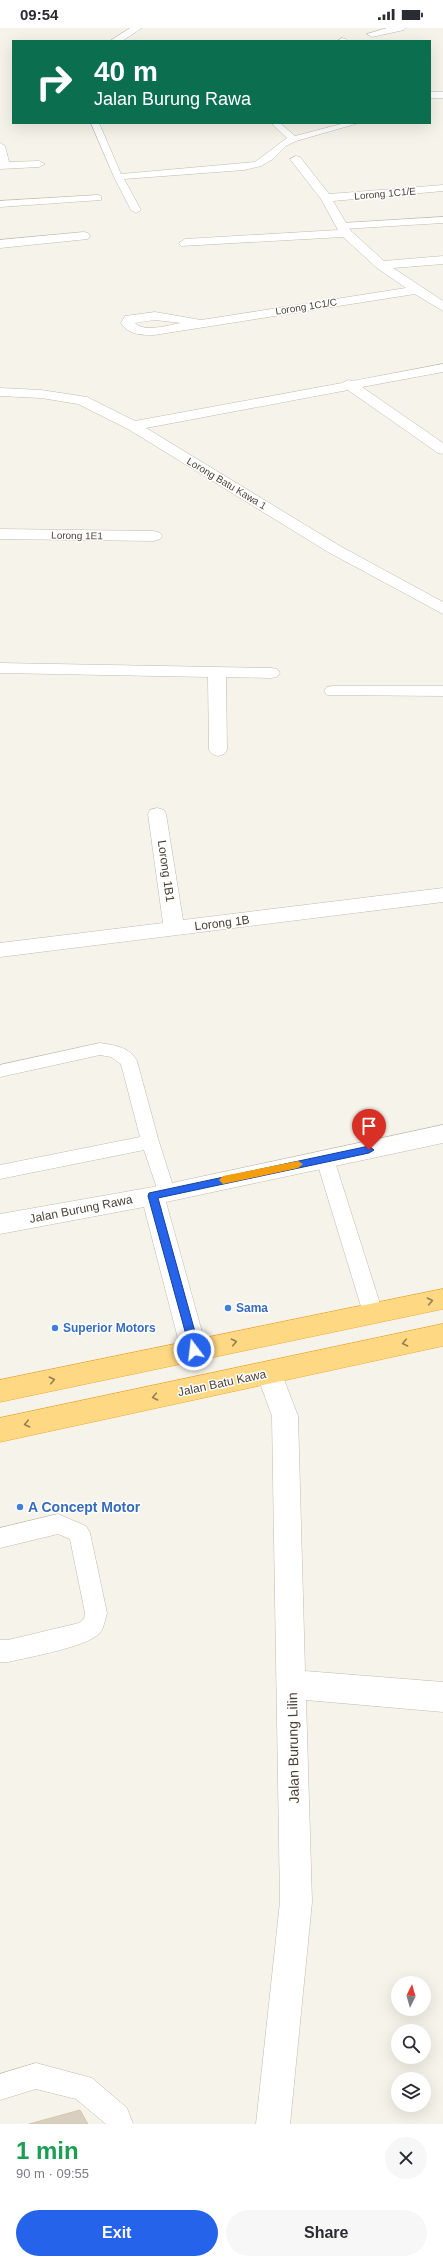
<!DOCTYPE html>
<meta charset="utf-8">
<style>
:root{--surface:#fff;--page:#f7f7f7;--text:#2b2b33;--muted:#7c7c81;--accent:#2563eb}
body{margin:0;font-family:Arial,sans-serif;background:var(--page);color:var(--text);height:100vh;display:flex;flex-direction:column;font-size:15px;white-space:nowrap}
*{box-sizing:border-box;margin:0}
p{font-size:13px;color:var(--muted)}
.icon{flex:none;width:22px;height:22px;fill:none;stroke:currentColor;stroke-width:2;stroke-linecap:round;stroke-linejoin:round}
.map{position:relative;height:2096px;overflow:hidden}
.sheet{display:flex;flex-direction:column;background:var(--surface);flex:1}
.sheet>*{flex:none}
.hud{position:absolute;left:12px;top:12px;width:419px;height:84px;border-radius:0px;box-shadow:0 4px 16px #0002;background:#0b6e4f;color:#fff;overflow:hidden}
.needle{width:26px;rotate:5deg}
.controls{position:absolute;left:391px;top:1948px;display:grid;gap:8px}
.controls a{display:grid;place-items:center;width:40px;height:40px;border-radius:50%;background:var(--surface);box-shadow:0 4px 16px #0002;font-size:20px}
.pin{position:absolute;display:grid;place-items:center;width:34px;height:34px;color:#fff;margin:-41px -17px;border-radius:50% 50% 50% 0;rotate:-45deg;box-shadow:0 0 4px #0007}
.pin .icon{rotate:45deg}
.me{position:absolute;width:44px;margin:-22px;rotate:345deg;stroke-linejoin:round;filter:drop-shadow(0 0 3px #0008)}
.turn{display:flex;align-items:center;gap:14px;height:84px;padding:0 16px;font-size:18px}
.turn .icon{width:52px;height:52px;stroke-width:2.5}
.turn b{display:block;font-size:28px;line-height:34px}
.round{display:grid;place-items:center;flex:none;width:42px;height:42px;border-radius:21px;background:var(--page)}
.overview{display:flex;align-items:center;justify-content:space-between;height:68px;padding:0 16px}
h1{font-size:24px;font-weight:700;line-height:30px;color:#1e9e55}
.cta{display:flex;gap:8px;margin-top:auto;padding:8px 16px}
.cta a{flex:1;height:46px;border-radius:24px;background:var(--accent);color:#fff;font-size:16px;font-weight:700;line-height:46px;text-align:center}
.cta a+a{background:var(--page);color:var(--text)}
.status{display:flex;justify-content:space-between;align-items:center;height:28px;padding:0 20px;background:var(--surface);direction:ltr}
.status svg{height:11px;fill:currentColor}
.map>svg:first-child{display:block}
.building{fill:#d9cfbe;stroke:#d5c7b0}
.lines{fill:none;stroke-linecap:round;stroke-linejoin:round}
.service-casing{stroke:#c3bbab;stroke-width:1}
.minor-casing{stroke:#c3bbab;stroke-width:1}
.trunk-casing{stroke:#eea72c;stroke-width:1}
.service{fill:#fff;fill-rule:evenodd}
.minor{fill:#fff;fill-rule:evenodd}
.trunk{fill:#ffd883;fill-rule:evenodd}
.oneway{stroke:#947f55}
.route{fill:#2563eb;stroke:#184099}
.slow{fill:#f59e0b}
.shop-dot{fill:#3f7fe0;stroke:#fff;stroke-width:1.5}
.labels{text-anchor:middle;stroke-width:3;stroke-linejoin:round;paint-order:stroke}
.far-street-label{font-size:10px;fill:#4c4337;stroke:#fff}
.street-label{font-size:12px;fill:#4c4337;stroke:#fff}
.shop-label{font-size:12px;font-weight:bold;fill:#366cbe;stroke:#fff;text-anchor:start}
.near-shop-label{font-size:14px;font-weight:bold;fill:#366cbe;stroke:#fff;text-anchor:start}
.near-street-label{font-size:14px;fill:#4c4337;stroke:#fff}
</style>
<div class="status"><b>09:54</b><svg viewBox="0 0 49 12"><path d="M0 12V9h3v3zM5 12V6h3v6zM10 12V3h3v9zM15 12V0h3v12zM26 1h20v11H26zM47 4h2v5h-2z"/></svg></div>
<div class="map">
<svg width="443" height="2096" viewBox="0 0 443 2096">
<rect width="100%" height="100%" fill="#f6f3ea"/>
<!-- building -->
<polygon class="building" points="80,2082 88,2096 29,2096"/>
<g class="lines">
<defs>
<g id="service">
<polygon points="91,95 99,95 121,146 255,134 287,110 271,95 280,95 295,108 345,95 359,95 296,113 286,118 273,131 261,138 244,142 124,151 141,182 136,185 131,182 114,149"/>
<polygon points="98,167 101,168 101,172 0,179 0,173"/>
<polygon points="443,189 443,195 343,201 338,198 343,195"/>
<path d="M100,1015C114,1017 130,1019 137,1033L159,1114L175,1164L172,1169L166,1171L160,1169L144,1122L0,1151V1137L140,1109L121,1036L111,1029L100,1027L0,1049V1037Z"/>
<polygon points="325,1124 331,1126 334,1131 383,1285 380,1291 373,1293 366,1291 363,1285 316,1131 319,1126"/>
<path d="M58,1486L86,1498L90,1505L107,1585C105,1591 104,1600 100,1605C87,1619 29,1629 8,1634H0V1612H8L79,1595L84,1591L85,1585L70,1511L58,1506L0,1520V1500Z"/>
<polygon points="36,2035 92,2050 127,2080 133,2096 106,2096 76,2071 36,2061 0,2072 0,2046"/>
</g>
<g id="minor">
<polygon points="130,0 142,0 122,13 110,13"/>
<polygon points="387,0 406,0 404,2 372,9 367,6"/>
<polygon points="342,10 346,11 348,13 337,13"/>
<rect x="430" y="64" width="13" height="6"/>
<polygon points="0,115 5,118 9,134 39,133 45,136 39,139 0,141"/>
<path d="M296,128L300,129L329,166L443,157V163L333,173L351,203L384,233L443,228V236L393,240L443,273V283L415,266L154,307C141,307 129,307 121,295L125,288L155,284L201,292L406,260L377,240L343,209L181,218L179,215L185,211L338,202L321,171L290,131ZM155,292L181,295C169,297 144,305 135,295Z"/>
<polygon points="84,204 88,205 90,208 88,211 0,220 0,212"/>
<polygon points="443,336 443,344 362,359 443,415 443,426 438,425 348,362 146,400 340,518 443,574 443,586 328,524 128,401 78,376 41,370 0,368 0,360 41,362 87,369 135,393 342,355 348,352 352,353"/>
<polygon points="0,501 154,503 160,505 162,508 160,511 154,513 0,511"/>
<polygon points="0,635 271,640 277,641 280,645 277,649 271,650 226,649 227,722 224,726 218,728 212,726 209,722 208,649 0,645"/>
<polygon points="333,658 443,658 443,668 327,667 324,663 327,659"/>
<polygon points="157,780 164,782 166,786 183,892 443,860 443,874 0,929 0,915 163,895 148,786 150,782"/>
<polygon points="443,1097 443,1115 166,1174 207,1322 203,1330 194,1333 185,1330 181,1322 144,1179 0,1206 0,1186 153,1159"/>
<polygon points="269,1333 278,1336 298,1388 305,1643 443,1654 443,1684 306,1672 312,1874 290,2096 256,2096 280,1874 272,1388 256,1344 260,1336"/>
</g>
<g id="trunk">
<polygon points="443,1261 443,1281 0,1374 0,1352"/>
<polygon points="443,1296 443,1318 0,1414 0,1390"/>
</g>
</defs>
<!-- service casing -->
<use href="#service" class="service-casing"/>
<!-- minor casing -->
<use href="#minor" class="minor-casing"/>
<!-- trunk casing -->
<use href="#trunk" class="trunk-casing"/>
<!-- service -->
<use href="#service" class="service"/>
<!-- minor -->
<use href="#minor" class="minor"/>
<!-- trunk -->
<use href="#trunk" class="trunk"/>
</g>
<!-- one-way arrows -->
<defs><path id="oneway-chevron" d="M-2-3.5L2.5 0L-2 3.5" fill="none" stroke-width="1.6" stroke-linecap="round" stroke-linejoin="round"/></defs>
<g class="oneway">
<use href="#oneway-chevron" transform="translate(430 1273) rotate(-12)"/>
<use href="#oneway-chevron" transform="translate(234 1314) rotate(-12)"/>
<use href="#oneway-chevron" transform="translate(405 1315) rotate(168)"/>
<use href="#oneway-chevron" transform="translate(52 1352) rotate(-12)"/>
<use href="#oneway-chevron" transform="translate(155 1369) rotate(168)"/>
<use href="#oneway-chevron" transform="translate(27 1396) rotate(168)"/>
</g>
<!-- route -->
<polygon class="route" points="369,1118 374,1122 369,1125 158,1170 200,1322 194,1326 191,1325 148,1168 149,1165"/>
<!-- slow -->
<polygon class="slow" points="298,1133 303,1136 298,1140 223,1156 219,1152 223,1148"/>
<!-- markers -->
<g class="shop-dot">
<circle cx="228" cy="1280" r="4"/>
<circle cx="55" cy="1300" r="4"/>
<circle cx="20" cy="1479" r="4"/>
</g>
<g class="labels">
<!-- far-street labels -->
<g class="far-street-label">
<text transform="translate(385 165) rotate(-5)" y="4">Lorong 1C1/E</text>
<text transform="translate(306 278) rotate(-9)" y="4">Lorong 1C1/C</text>
<text transform="translate(227 455) rotate(31)" y="4">Lorong Batu Kawa 1</text>
<text transform="translate(77 507) rotate(1)" y="4">Lorong 1E1</text>
</g>
<!-- street labels -->
<g class="street-label">
<text transform="translate(166 843) rotate(82)" y="4">Lorong 1B1</text>
<text transform="translate(222 895) rotate(-7)" y="4">Lorong 1B</text>
<text transform="translate(81 1181) rotate(-11)" y="4">Jalan Burung Rawa</text>
<text transform="translate(222 1355) rotate(-12)" y="4">Jalan Batu Kawa</text>
</g>
<!-- shop labels -->
<g class="shop-label">
<text x="236" y="1284">Sama</text>
<text x="63" y="1304">Superior Motors</text>
</g>
<!-- near-shop labels -->
<g class="near-shop-label">
<text x="28" y="1484">A Concept Motor</text>
</g>
<!-- near-street labels -->
<g class="near-street-label">
<text transform="translate(293 1720) rotate(-91)" y="5">Jalan Burung Lilin</text>
</g>
</g>
</svg>
<div class="controls">
<a><svg class="needle" viewBox="-14 -14 28 28"><path d="M0-13l5 13h-10z" fill="#e53935"/><path d="M0 13l5-13h-10z" fill="#7c7c81"/></svg></a>
<a><svg class="icon" aria-label="search" viewBox="0 0 24 24"><circle cx="10" cy="10" r="6"/><path d="M15 15l6 6"/></svg></a>
<a><svg class="icon" aria-label="layers" viewBox="0 0 24 24"><path d="M12 4l9 5-9 5-9-5zM3 14l9 5 9-5"/></svg></a>
</div>
<div class="pin" style="left:369px;top:1122px;background:#d93025"><svg class="icon" aria-label="arrive" viewBox="0 0 24 24"><path d="M6 21V4h12l-3 4 3 4H6"/></svg></div>
<svg class="me" style="left:194px;top:1322px" viewBox="-20 -20 40 40"><circle r="17" fill="#2563eb" stroke="#fff" stroke-width="3"/><path d="M0-11L8 9 0 5-8 9z" fill="#fff"/></svg>
<div class="hud">
<div class="turn"><svg class="icon" aria-label="right" viewBox="0 0 24 24"><path d="M7 20v-9h11M14 6l5 5-5 5"/></svg><div><b>40 m</b>Jalan Burung Rawa</div></div>
</div>
</div>
<section class="sheet">
<div class="overview"><div><h1>1 min</h1><p>90 m · 09:55</p></div><a class="round"><svg class="icon" aria-label="close" viewBox="0 0 24 24"><path d="M6 6l12 12M18 6L6 18"/></svg></a></div>
<div class="cta"><a>Exit</a><a>Share</a></div>
</section>
